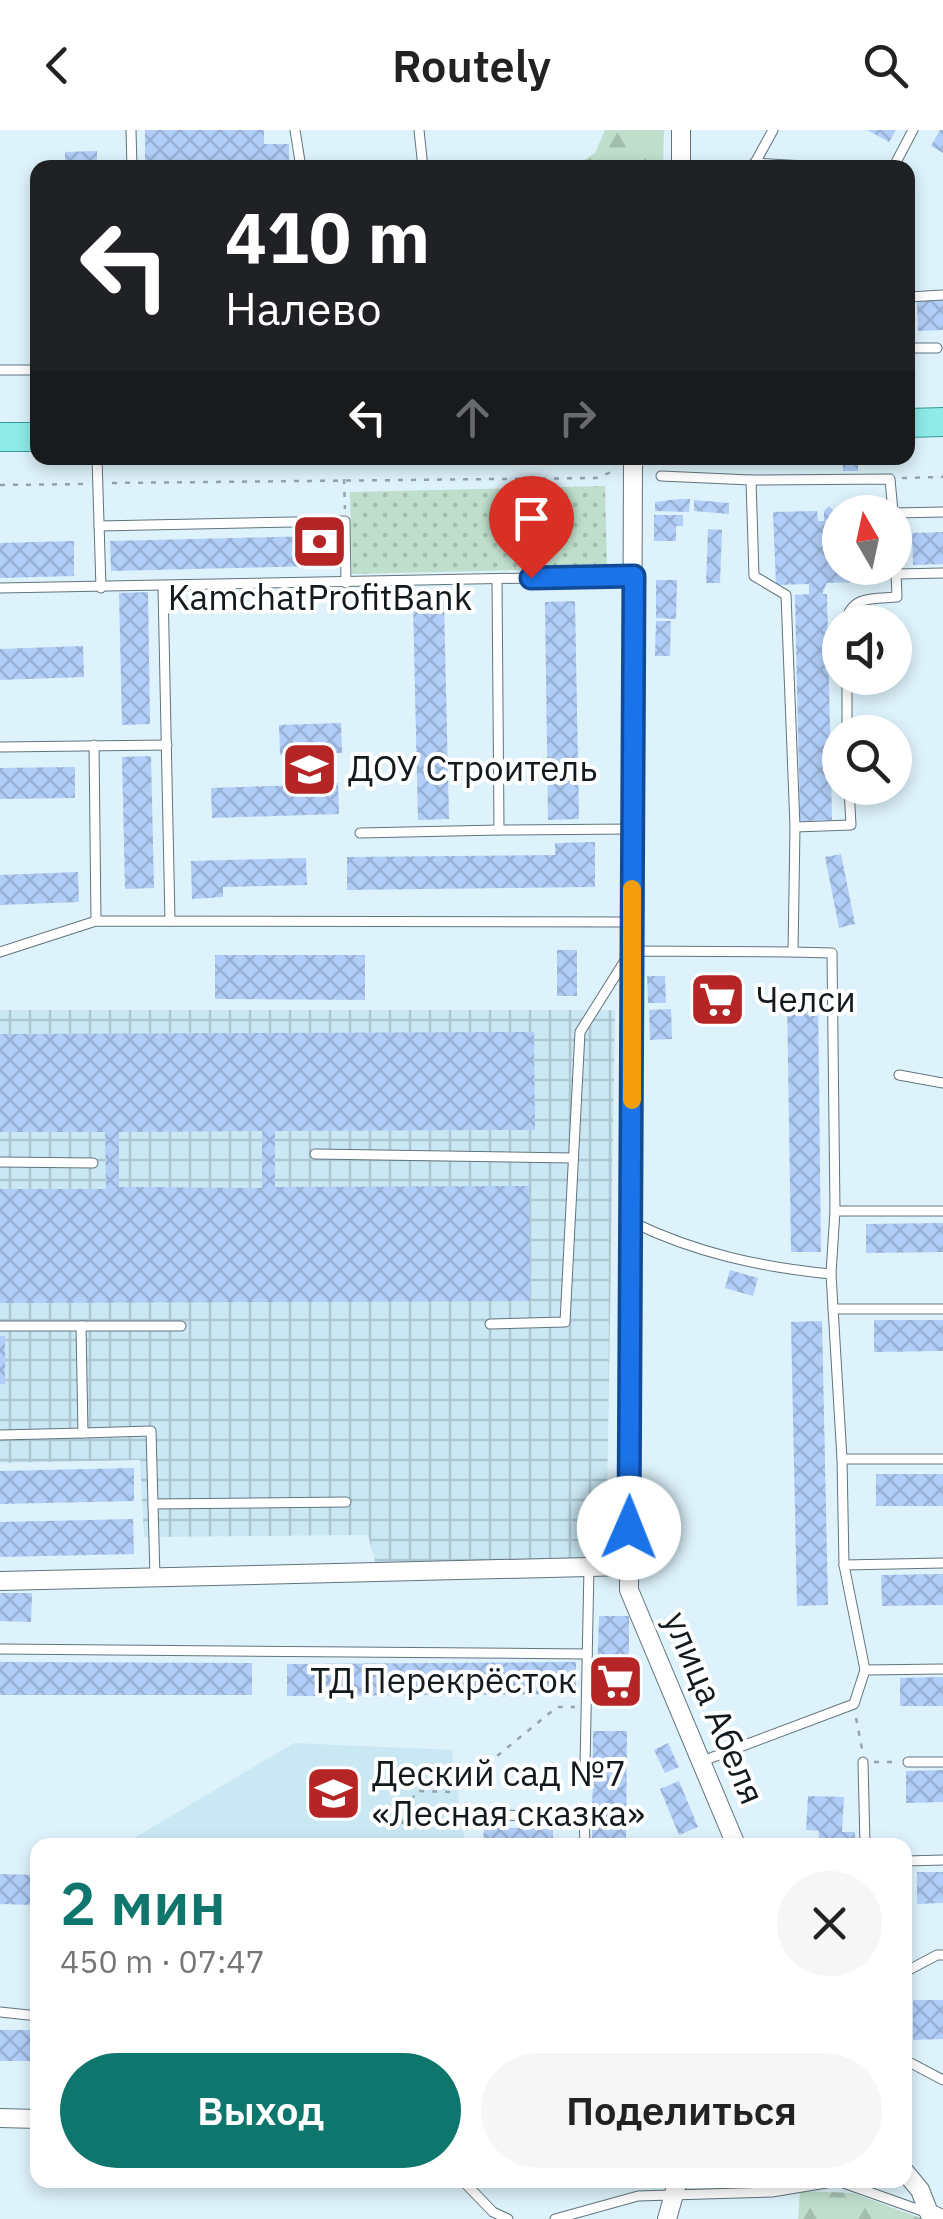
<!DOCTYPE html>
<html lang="ru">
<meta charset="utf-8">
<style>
:root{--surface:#fff;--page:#f6f6f6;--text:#222;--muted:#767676;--accent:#0f766e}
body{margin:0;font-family:"IBM Plex Sans",sans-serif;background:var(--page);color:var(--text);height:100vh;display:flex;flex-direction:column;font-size:38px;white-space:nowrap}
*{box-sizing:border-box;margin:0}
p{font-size:32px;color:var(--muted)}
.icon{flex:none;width:55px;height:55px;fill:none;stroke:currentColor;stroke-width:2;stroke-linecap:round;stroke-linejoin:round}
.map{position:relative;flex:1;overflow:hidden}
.details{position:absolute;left:30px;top:1708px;width:882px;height:350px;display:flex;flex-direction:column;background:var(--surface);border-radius:20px;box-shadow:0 5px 15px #0003}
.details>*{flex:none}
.top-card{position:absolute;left:30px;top:30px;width:885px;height:305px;border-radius:20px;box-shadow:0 5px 15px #0003;background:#202124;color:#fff;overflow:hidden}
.needle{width:65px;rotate:351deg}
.tools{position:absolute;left:822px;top:365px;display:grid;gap:20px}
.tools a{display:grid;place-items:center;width:90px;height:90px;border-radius:50%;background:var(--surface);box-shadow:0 5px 15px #0003;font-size:50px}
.pin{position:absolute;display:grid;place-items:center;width:85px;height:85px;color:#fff;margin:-102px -42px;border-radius:50% 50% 50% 0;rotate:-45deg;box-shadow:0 0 10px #0007}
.pin .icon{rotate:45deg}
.me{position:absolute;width:110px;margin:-55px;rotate:1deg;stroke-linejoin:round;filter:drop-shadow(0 0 8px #0008)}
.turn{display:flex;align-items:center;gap:35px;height:210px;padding:0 30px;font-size:45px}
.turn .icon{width:130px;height:130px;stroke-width:2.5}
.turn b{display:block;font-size:70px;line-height:85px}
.lanes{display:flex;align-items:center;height:95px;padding:0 30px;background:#0003;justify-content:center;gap:50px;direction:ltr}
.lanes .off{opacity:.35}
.round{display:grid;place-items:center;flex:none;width:105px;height:105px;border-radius:52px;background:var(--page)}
.head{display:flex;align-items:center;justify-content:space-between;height:170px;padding:0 30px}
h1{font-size:60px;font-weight:600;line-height:75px;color:var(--accent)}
.primary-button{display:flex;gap:20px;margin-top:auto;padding:20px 30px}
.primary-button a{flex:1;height:115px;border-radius:60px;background:var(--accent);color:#fff;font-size:40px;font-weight:600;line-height:115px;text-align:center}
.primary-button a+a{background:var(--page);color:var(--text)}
header{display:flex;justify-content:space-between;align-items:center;height:130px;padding:0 30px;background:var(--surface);font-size:45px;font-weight:600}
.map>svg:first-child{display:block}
.built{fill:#cae8f4}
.industrial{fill:url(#industrial-grid)}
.forest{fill:url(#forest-firs)}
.park{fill:url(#park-dots)}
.building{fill:url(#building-cross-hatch);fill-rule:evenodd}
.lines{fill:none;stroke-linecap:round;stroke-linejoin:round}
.service-casing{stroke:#61747c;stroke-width:11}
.minor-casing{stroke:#61747c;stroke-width:20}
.primary-casing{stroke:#349998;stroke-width:30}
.path{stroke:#94a4ab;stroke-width:2.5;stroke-dasharray:5 8;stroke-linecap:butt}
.service{stroke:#fff;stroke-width:9}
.minor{stroke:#fff;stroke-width:18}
.primary{stroke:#8febe8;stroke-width:28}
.route-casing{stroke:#114b97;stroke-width:25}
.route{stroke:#1a73e8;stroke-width:18}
.slow{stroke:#f59e0b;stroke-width:18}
.labels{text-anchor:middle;stroke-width:8;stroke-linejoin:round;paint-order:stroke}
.poi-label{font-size:35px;fill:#131a1e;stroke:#fff;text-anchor:start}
.street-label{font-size:35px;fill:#131a1e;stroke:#fff}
</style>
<header><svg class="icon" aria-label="back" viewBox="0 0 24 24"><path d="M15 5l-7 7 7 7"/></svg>Routely<svg class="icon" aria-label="search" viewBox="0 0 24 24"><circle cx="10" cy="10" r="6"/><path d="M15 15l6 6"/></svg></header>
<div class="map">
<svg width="943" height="2089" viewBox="0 0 943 2089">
<defs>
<pattern id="industrial-grid" width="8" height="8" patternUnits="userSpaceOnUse" patternTransform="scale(2.5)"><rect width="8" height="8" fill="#cae8f4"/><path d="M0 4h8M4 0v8" fill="none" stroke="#adc6d1"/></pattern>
<pattern id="forest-firs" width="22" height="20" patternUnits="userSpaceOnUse" patternTransform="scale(2.5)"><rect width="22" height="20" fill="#bfdecc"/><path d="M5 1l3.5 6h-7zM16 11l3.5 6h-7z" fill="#a3beaf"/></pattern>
<pattern id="park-dots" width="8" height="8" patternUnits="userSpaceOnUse" patternTransform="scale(2.5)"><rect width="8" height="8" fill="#bfdecc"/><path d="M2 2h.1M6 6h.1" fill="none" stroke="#a3beaf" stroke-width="1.8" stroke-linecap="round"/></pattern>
<pattern id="building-cross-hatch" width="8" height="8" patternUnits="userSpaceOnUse" patternTransform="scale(2.5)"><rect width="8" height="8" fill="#b1cef8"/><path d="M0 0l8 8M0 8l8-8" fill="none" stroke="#97b0d4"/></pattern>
</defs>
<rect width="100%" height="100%" fill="#ddf2fb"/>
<!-- built -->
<polygon class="built" points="294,1613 452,1620 465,1715 136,1715 136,1707"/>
<!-- industrial -->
<polygon class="industrial" points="0,880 615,880 606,1429 376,1435 368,1405 144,1407 140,1330 0,1333"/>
<!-- forest -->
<g class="forest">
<polygon points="605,0 664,0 663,37 573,37 595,23"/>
<polygon points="800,2061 853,2063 923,2089 798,2089"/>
</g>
<!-- park -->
<polygon class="park" points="605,356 607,438 352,444 350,362"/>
<!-- building -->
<g class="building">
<polygon points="145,0 264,0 264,14 289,14 289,38 145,38"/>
<polygon points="867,0 896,0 889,12"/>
<polygon points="940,0 943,0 943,23 931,16"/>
<polygon points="97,21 97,38 65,38 65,22"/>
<polygon points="943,170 943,200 918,201 917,171"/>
<polygon points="858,333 858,341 843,341 843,334"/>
<polygon points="679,369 690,369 689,382 655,381 655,372"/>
<polygon points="694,370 729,373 729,384 694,381"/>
<polygon points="829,376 834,381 834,391 840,390 840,438 881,438 882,451 827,453 822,464 827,464 832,690 800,691 795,465 809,464 809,454 776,455 773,382 817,381 818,391 824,391 824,381"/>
<polygon points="654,385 683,385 683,396 676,396 676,411 654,411"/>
<polygon points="708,399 722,400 720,453 706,453"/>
<polygon points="943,402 943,434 913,435 912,403"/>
<polygon points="321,406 322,436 111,441 110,411"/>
<polygon points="74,411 74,446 0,448 0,413"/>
<polygon points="656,450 677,450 676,489 656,488"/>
<polygon points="148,462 150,594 122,595 119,463"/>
<polygon points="575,471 579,689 548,690 545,472"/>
<polygon points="444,472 449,689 418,690 413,473"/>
<polygon points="656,491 671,491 670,526 655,526"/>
<polygon points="83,516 84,547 0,550 0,519"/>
<polygon points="341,593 342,623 316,624 317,654 338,653 339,684 212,688 211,658 303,655 302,624 280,625 279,595"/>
<polygon points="151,626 154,758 125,759 122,627"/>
<polygon points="75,637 75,668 0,669 0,638"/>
<polygon points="595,712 595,757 347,760 347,727 555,725 555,713"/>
<polygon points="841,724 855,794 839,798 825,727"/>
<polygon points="306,728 307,755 223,757 223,767 192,769 191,731"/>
<polygon points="78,742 79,772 0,775 0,745"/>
<rect x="557" y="820" width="20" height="46"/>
<polygon points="215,825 365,825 365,870 215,869"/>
<polygon points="647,846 665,846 666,873 648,873"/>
<polygon points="727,846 727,894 708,894 707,847"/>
<polygon points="787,864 818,864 821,1122 791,1122"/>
<polygon points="671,879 672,909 650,910 649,880"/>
<path d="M534,902L535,1000L275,1001V1057L529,1056L530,1171L0,1173V1059H106L105,1002H0V904ZM262,1001V1058L119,1057V1002Z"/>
<polygon points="943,1093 943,1122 866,1123 866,1094"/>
<polygon points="730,1140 758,1148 753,1166 725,1158"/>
<polygon points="874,1190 943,1190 943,1221 874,1222"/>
<polygon points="822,1191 828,1475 797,1476 791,1192"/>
<rect x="0" y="1206" width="5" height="48"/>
<polygon points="134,1338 134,1371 0,1374 0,1341"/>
<rect x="876" y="1344" width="67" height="32"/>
<polygon points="133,1389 134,1424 0,1427 0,1392"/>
<polygon points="943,1444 943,1475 882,1476 881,1445"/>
<polygon points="0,1463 32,1463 31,1492 0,1491"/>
<polygon points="599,1486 629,1486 629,1529 642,1572 611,1579 596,1577"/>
<polygon points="0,1532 252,1533 252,1565 0,1565"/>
<polygon points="576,1532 576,1564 287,1566 287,1534"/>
<polygon points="943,1547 943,1576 900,1576 900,1548"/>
<polygon points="593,1601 627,1601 626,1715 592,1715"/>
<polygon points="668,1613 679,1637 665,1643 654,1620"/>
<polygon points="943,1640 943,1672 906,1673 906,1641"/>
<polygon points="679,1651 698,1697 679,1705 660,1659"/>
<polygon points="808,1666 844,1667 842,1702 855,1702 855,1715 819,1715 819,1701 806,1700"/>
<polygon points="484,1697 553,1699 553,1715 483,1715"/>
<polygon points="917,1742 943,1742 943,1773 917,1774"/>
<polygon points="0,1744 38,1745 38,1775 0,1774"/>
<polygon points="905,1801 911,1801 909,1835 905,1835"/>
<polygon points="913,1870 943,1870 943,1909 913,1910"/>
<rect x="0" y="1900" width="38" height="31"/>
</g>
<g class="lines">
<defs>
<g id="service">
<polyline points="131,0 132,38"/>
<polyline points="295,0 301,38"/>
<polyline points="419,0 423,38"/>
<polyline points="755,33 773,0"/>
<polyline points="746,38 755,33 840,38"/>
<polyline points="893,38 913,0"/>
<polyline points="908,167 943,165"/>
<polyline points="908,218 937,218"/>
<polyline points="0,240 38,240"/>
<polyline points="97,328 101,458"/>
<polyline points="661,346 751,350 890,349 893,382"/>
<polyline points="895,383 943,382"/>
<polyline points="99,396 345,391 346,453"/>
<polyline points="896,444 943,443"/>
<polyline points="497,449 499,700 632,699"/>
<polyline points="163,457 170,791"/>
<polyline points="0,458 634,446"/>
<path d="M846,492C851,465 874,469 897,467L895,418"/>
<polyline points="847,548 847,602"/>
<polyline points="94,615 96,791"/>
<polyline points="0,617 167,615"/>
<polyline points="795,697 851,695 849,658"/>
<polyline points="360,703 499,700"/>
<polyline points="0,822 96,791 631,792"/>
<polyline points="793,822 832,823 835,1081"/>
<polyline points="899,945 943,953"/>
<polyline points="315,1024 573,1028"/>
<polyline points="0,1032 93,1033"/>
<path d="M632,1092C696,1123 760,1137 831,1144L842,1329L844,1435L943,1433"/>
<polyline points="831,1144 835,1081 943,1081"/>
<polyline points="833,1179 943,1179"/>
<polyline points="490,1194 565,1192 580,902 631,821 793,822 795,697 786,465 754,446 751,350"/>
<polyline points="0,1196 81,1196 83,1303 151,1301 155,1447"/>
<polyline points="81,1196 181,1196"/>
<polyline points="0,1305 83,1303"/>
<polyline points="842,1329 943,1329"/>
<polyline points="153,1374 346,1372"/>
<polyline points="0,1519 587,1524"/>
<polyline points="865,1540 943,1539"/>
<polyline points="700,1632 854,1574 865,1540 844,1435"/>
<polyline points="863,1632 865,1715"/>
<polyline points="908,1632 943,1632"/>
<polyline points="585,1635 589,1437"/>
<polyline points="493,1685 584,1686 585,1715"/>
<polyline points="905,1731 943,1730"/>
<polyline points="905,1842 937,1825 943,1825"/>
<polyline points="0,1882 38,1886"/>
<polyline points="905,1930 943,1950"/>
<polyline points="462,2050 493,2082 508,2089"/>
<polyline points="555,2089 638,2066 772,2062 838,2051 928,2083"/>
</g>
<g id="minor">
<polyline points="681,0 681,38"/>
<polyline points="633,328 629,1460 736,1715"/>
<polyline points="0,1451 629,1436"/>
<polyline points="0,1988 38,1989"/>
<polyline points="905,2042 920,2060 929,2083 942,2089"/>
<polyline points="667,2089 678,2050"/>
</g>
<g id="primary">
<polyline points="908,293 943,292"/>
<polyline points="0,307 38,307"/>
</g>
</defs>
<!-- service casing -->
<use href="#service" class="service-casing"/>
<!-- minor casing -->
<use href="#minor" class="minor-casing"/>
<!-- primary casing -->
<use href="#primary" class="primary-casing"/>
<!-- path -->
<g class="path">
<polyline points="902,348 943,347"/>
<polyline points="344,349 345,379"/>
<polyline points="112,353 596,348 617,340"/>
<polyline points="0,355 84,354"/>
<polyline points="856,1588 862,1619"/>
<polyline points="874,1632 896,1632"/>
<polyline points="402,1694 416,1661 453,1662 557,1577 575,1577"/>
</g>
<!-- service -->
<use href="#service" class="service"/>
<!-- minor -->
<use href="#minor" class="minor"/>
<!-- primary -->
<use href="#primary" class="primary"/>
</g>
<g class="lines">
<defs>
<polyline id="route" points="531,448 634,446 629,1398"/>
</defs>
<!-- route casing -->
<use href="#route" class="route-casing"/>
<!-- route -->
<use href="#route" class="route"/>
<!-- slow -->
<polyline class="slow" points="632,970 632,759"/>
</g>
<!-- icons -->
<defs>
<symbol id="bank-square" viewBox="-11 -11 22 22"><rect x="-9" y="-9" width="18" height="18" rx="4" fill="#b52526" stroke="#fff"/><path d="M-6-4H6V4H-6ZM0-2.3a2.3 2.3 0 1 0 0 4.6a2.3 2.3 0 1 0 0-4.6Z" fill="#fff"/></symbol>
<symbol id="school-square" viewBox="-11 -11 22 22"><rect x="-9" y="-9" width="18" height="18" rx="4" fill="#b52526" stroke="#fff"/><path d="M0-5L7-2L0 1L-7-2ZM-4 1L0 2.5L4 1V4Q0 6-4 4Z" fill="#fff"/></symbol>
<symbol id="supermarket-square" viewBox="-11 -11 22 22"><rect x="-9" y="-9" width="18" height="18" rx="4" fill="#b52526" stroke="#fff"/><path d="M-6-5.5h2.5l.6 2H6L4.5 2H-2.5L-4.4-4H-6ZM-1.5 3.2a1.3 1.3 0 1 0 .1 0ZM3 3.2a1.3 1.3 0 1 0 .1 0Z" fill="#fff"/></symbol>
</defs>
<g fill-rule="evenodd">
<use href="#bank-square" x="288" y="380" width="63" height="63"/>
<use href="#school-square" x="278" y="608" width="63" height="63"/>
<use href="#supermarket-square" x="686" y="838" width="63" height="63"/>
<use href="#supermarket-square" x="584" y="1520" width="63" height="63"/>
<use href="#school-square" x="302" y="1632" width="63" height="63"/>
</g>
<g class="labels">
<!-- poi labels -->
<g class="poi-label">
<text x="320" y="480" text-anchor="middle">KamchatProfitBank</text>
<text x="348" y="651">ДОУ Строитель</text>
<text x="756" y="882">Челси</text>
<text x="577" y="1563" text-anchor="end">ТД Перекрёсток</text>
<text x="372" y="1656">Деский сад №7<tspan x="372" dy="40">«Лесная сказка»</tspan></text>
</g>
<!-- street labels -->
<g class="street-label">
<text transform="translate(714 1578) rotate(67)" y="12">улица Абеля</text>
</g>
</g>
</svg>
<div class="tools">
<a><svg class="needle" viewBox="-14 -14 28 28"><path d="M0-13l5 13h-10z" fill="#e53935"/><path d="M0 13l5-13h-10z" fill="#767676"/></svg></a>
<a><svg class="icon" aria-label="sound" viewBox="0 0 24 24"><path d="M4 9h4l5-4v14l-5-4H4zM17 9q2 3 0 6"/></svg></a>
<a><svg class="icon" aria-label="search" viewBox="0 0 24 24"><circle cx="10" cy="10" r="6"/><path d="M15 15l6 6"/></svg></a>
</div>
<div class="pin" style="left:531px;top:448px;background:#d93025"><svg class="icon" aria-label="arrive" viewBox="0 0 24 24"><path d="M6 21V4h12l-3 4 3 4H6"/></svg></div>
<svg class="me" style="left:629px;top:1398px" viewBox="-20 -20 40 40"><circle r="19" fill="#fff"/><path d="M0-13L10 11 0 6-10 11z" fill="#1a73e8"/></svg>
<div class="top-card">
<div class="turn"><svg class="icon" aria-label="left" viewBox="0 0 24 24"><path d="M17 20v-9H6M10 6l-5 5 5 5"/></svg><div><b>410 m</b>Налево</div></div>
<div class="lanes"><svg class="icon" aria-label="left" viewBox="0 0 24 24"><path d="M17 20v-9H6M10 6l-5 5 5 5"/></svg><svg class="icon off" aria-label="ahead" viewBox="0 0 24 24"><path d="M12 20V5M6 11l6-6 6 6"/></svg><svg class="icon off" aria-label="right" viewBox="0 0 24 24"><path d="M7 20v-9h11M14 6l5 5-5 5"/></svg></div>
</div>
<section class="details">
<div class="head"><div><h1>2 мин</h1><p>450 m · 07:47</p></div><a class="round"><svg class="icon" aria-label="close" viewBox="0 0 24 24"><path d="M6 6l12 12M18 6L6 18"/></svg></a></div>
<div class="primary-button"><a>Выход</a><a>Поделиться</a></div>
</section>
</div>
